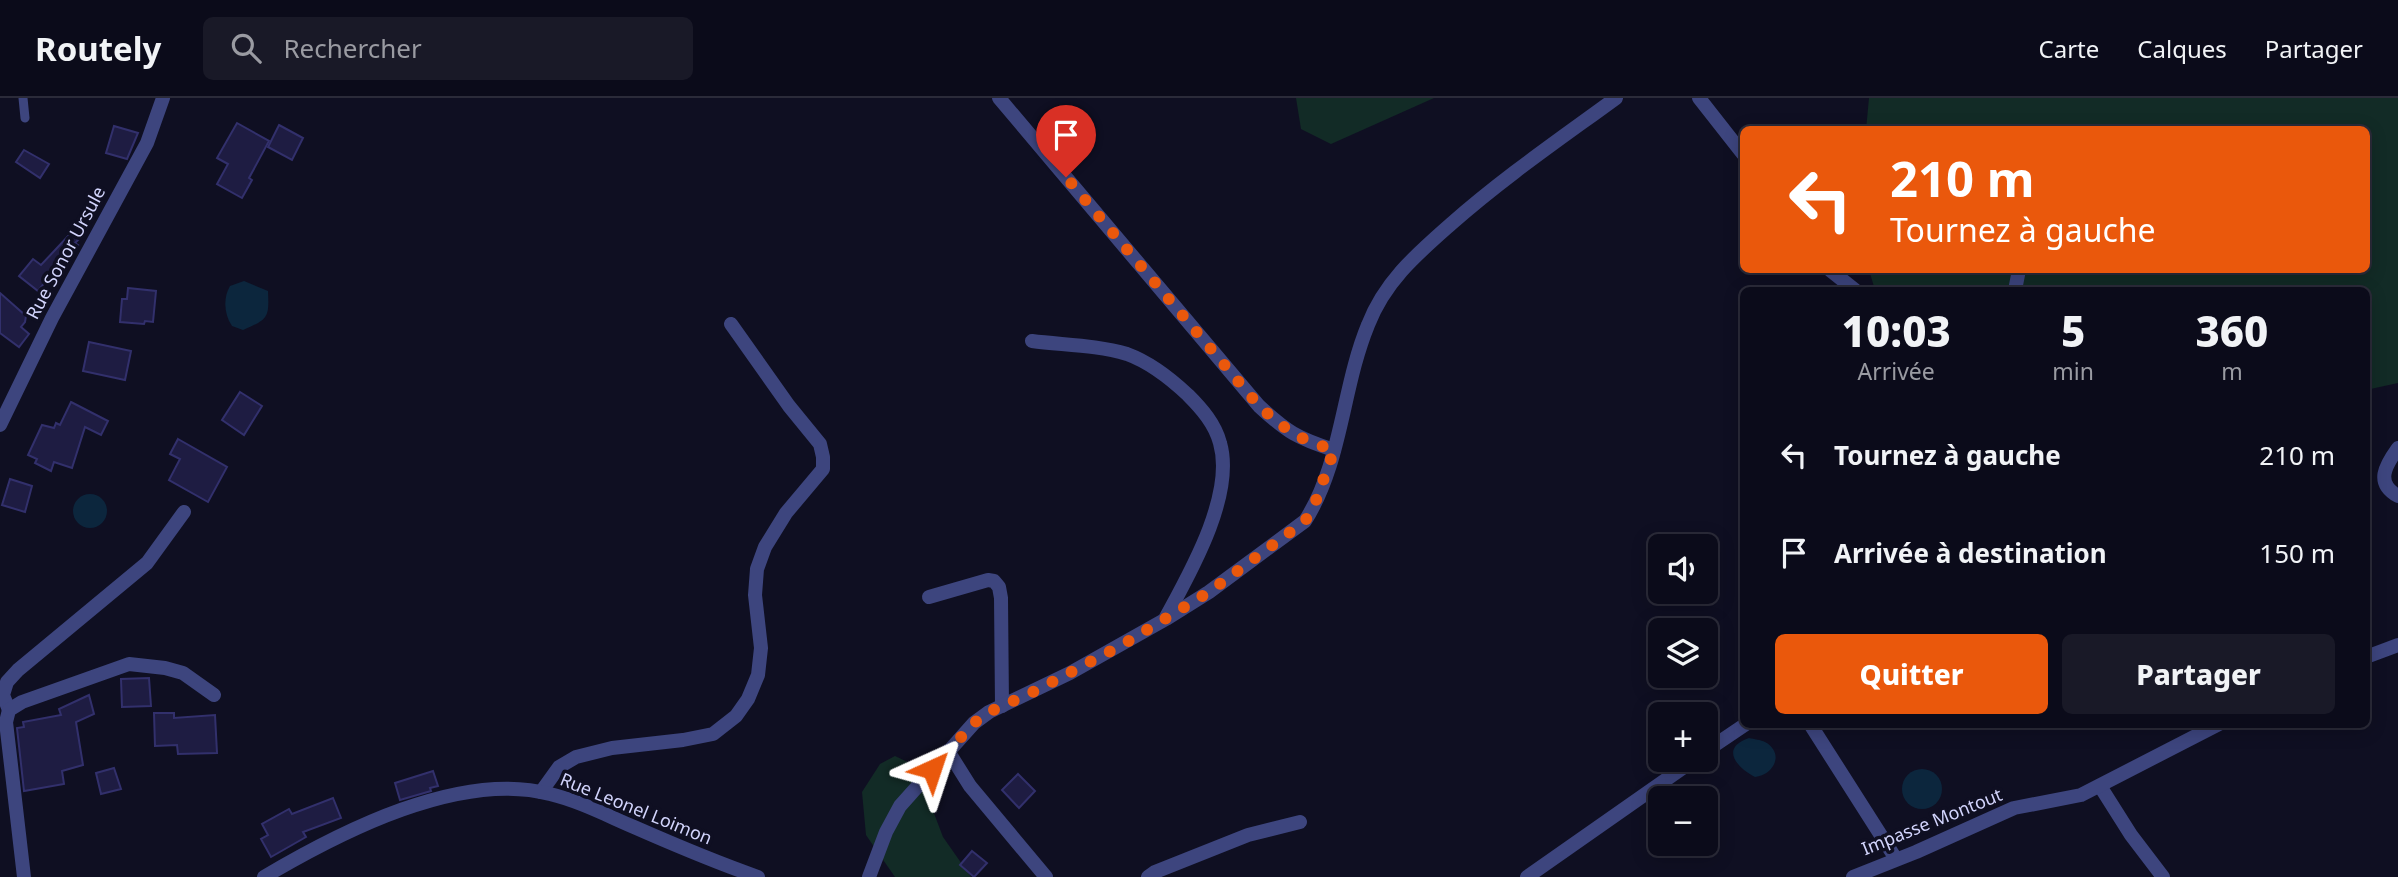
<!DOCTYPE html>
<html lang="fr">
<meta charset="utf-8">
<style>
:root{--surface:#0b0b1a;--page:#191927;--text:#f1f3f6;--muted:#9a9ba2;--line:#2b2b39;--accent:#ea580c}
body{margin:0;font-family:"Noto Sans",sans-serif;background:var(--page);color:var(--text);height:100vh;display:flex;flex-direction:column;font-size:26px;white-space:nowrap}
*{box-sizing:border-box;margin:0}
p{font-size:23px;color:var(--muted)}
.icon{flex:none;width:38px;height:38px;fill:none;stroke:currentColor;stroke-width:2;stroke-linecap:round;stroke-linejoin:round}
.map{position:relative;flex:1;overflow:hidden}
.drawer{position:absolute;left:1740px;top:189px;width:630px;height:441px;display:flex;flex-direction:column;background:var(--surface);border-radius:10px;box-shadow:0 4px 18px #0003,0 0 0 2px var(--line)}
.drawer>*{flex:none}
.top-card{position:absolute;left:1740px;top:28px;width:630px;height:147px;border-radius:10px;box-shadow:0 4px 18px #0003,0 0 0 2px var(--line);background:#ea580c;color:#fff;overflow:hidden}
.fabs{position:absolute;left:1648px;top:436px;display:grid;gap:14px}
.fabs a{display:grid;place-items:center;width:70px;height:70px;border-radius:10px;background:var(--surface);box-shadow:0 4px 18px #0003,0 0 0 2px var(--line);font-size:35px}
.pin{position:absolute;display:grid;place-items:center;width:60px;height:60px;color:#fff;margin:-72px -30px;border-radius:50% 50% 50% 0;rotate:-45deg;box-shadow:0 0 7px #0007}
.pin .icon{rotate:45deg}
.me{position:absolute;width:77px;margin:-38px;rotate:42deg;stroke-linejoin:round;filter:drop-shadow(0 0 5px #0008)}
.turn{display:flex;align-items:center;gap:24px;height:147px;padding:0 35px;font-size:32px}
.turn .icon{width:91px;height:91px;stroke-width:2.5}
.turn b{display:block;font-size:49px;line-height:60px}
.eta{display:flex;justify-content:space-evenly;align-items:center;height:119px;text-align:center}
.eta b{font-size:42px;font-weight:800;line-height:49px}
.action{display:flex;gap:14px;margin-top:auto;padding:14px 35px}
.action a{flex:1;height:80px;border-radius:10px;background:var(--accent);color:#fff;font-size:28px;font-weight:800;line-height:80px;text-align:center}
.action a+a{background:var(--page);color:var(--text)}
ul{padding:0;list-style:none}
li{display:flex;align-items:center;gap:21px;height:98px;padding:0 35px}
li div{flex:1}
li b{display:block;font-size:26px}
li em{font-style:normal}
header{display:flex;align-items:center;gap:42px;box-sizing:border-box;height:98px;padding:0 35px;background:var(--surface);border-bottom:2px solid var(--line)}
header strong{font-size:33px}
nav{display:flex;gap:38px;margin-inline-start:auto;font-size:24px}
.search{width:490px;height:63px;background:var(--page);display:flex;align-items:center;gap:18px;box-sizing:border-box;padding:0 24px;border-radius:10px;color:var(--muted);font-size:26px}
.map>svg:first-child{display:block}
.green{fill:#122b26}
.water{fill:#0c263d}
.building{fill:#1e1c42;stroke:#32306c;stroke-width:2}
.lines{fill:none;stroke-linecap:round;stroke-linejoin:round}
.service{stroke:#3d457e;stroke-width:9}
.minor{stroke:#3d457e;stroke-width:14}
.route{stroke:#ea580c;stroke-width:12;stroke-dasharray:0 21.6}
.labels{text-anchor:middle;stroke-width:7;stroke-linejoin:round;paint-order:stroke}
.street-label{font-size:18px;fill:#d2d4fc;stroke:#0f0f22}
</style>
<header>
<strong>Routely</strong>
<div class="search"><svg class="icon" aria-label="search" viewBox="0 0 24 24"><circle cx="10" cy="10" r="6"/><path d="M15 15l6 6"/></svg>Rechercher</div>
<nav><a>Carte</a><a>Calques</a><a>Partager</a></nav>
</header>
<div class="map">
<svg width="2398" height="779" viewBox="0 0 2398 779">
<rect width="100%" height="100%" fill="#0f0f22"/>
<!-- green -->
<g class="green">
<polygon points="1296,0 1434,0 1331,46 1301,31"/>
<polygon points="1869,0 2398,0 2398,285 2366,292 2366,192 1875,192 1869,172 2366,172 2366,32 1866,32"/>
<polygon points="895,658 916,668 943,739 971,779 895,779 866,737 862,694 880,666"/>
</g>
<!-- water -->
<g class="water">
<path d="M244,183L268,193C269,219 269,221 243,232L232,228C224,216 223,200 230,188Z"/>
<circle cx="90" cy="413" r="17"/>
<path d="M1749,640C1754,641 1761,642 1765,644C1785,655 1774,677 1755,679C1736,669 1720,650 1749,640Z"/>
<circle cx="1922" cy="691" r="20"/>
</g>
<!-- building -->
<g class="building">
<polygon points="237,25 269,43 249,80 252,82 242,100 217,86 228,66 217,60"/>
<polygon points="279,27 303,40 292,62 268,49"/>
<polygon points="114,28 138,35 127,61 106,55"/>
<polygon points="24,52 49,66 40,80 16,64"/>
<polygon points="71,135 78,142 75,145 78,147 66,157 38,193 19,178 33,161 41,167"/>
<polygon points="128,190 156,193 153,224 145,223 144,226 120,224 122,201 127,201"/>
<polygon points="0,195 26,218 25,224 21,229 29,236 19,249 0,235"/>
<polygon points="89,244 131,253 125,282 83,273"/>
<polygon points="240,294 262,308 244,337 222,322"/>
<polygon points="71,304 108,323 101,337 85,329 72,370 54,364 51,373 35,365 37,361 28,357 42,327 54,330 56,325 60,327"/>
<polygon points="178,341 227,369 208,404 169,382 180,361 170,356"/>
<polygon points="10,381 32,388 25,414 2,407"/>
<polygon points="149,580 151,608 122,609 121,581"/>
<polygon points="89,597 94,616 76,624 83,667 62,673 64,686 24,693 17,630 24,629 23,624 61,617 59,611"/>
<polygon points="154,615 174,615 174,620 215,617 217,655 178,656 177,647 155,648"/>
<polygon points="114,670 121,691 101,696 96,675"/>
<polygon points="433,673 438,688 430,690 431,693 400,702 395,685"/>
<polygon points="1018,676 1035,693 1019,710 1002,692"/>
<polygon points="333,700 341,720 303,734 306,739 271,759 261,741 268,737 262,726 289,711 292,716"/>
<polygon points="972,753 987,765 974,779 960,767"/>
</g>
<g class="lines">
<!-- service -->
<polyline class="service" points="23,0 25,20"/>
<!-- minor -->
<g class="minor">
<path d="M999,0L1259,308C1287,334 1297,340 1334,352"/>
<polyline points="1699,0 1743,56"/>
<polyline points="1830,172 1855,192"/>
<polyline points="2015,192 2019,172"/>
<path d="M1032,243C1063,247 1097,247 1127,256C1149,264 1171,281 1188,297C1202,311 1215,326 1220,345C1235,397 1190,475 1166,519"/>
<polyline points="0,327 52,220 147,45 163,0"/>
<path d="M2398,350C2385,368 2375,385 2398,398"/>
<polyline points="929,499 988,482 994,483 999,489 1001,500 1002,608"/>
<polyline points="2366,559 2398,547"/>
<polyline points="9,612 3,597 7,584 18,572 147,465 184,414"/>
<polyline points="1810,626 1896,761"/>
<polyline points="948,653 970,688 1046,779"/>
<polyline points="1706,653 1746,626"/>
<polyline points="2100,688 2131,737 2163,779"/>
<polyline points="541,694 559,669 576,659 612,650 683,642 713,636 736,618 748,601 758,577 761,550 755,497 757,471 765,449 786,415 823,371 823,359 820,346 789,308 731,226"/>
<polyline points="24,779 6,624 9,612 22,604 129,566 165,570 183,575 214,597"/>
<path d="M264,779C340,734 460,672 550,696C579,703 606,717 634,729C675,747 715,764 758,779"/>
<path d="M869,779L886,734L900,708L974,625L989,614L1070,575L1166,521L1209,494L1305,423C1342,365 1342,290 1368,227C1385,183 1417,156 1451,126C1503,80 1560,41 1616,0"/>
<polyline points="1148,779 1155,774 1248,737 1300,724"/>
<polyline points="1527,779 1694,662"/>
<polyline points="1853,779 1916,754 2014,710 2081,697 2219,626"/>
</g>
</g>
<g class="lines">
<!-- route -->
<path class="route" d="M932,671L974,625L989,614L1035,593L1122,547L1209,494L1305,423L1314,408L1334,352C1297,340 1288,334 1259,308L1066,79"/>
</g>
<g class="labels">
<!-- street labels -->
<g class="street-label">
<text transform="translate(66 155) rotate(-62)" y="6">Rue Sonor Ursule</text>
<text transform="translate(636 711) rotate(22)" y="6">Rue Leonel Loimon</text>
<text transform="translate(1932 724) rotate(-22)" y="6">Impasse Montout</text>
</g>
</g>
</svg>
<div class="fabs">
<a><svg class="icon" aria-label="sound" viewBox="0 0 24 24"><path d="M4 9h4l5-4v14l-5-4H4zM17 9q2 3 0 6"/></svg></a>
<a><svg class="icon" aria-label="layers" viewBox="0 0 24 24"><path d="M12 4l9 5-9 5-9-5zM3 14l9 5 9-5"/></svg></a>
<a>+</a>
<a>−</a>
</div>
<div class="pin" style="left:1066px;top:79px;background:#d93025"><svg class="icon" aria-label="arrive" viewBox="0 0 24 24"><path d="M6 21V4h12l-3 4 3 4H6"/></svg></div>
<svg class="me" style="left:932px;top:671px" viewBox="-20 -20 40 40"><path d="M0-17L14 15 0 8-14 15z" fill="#ea580c" stroke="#fff" stroke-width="4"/></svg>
<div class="top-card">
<div class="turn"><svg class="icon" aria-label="left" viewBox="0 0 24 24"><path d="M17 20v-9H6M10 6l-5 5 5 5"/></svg><div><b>210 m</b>Tournez à gauche</div></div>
</div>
<section class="drawer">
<div class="eta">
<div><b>10:03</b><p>Arrivée</p></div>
<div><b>5</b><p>min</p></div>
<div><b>360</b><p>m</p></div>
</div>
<ul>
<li><svg class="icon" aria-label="left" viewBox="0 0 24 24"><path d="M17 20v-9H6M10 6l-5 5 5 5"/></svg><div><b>Tournez à gauche</b></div><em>210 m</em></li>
<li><svg class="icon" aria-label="arrive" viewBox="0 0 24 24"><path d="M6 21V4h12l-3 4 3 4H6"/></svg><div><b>Arrivée à destination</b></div><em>150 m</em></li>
</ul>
<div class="action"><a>Quitter</a><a>Partager</a></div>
</section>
</div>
